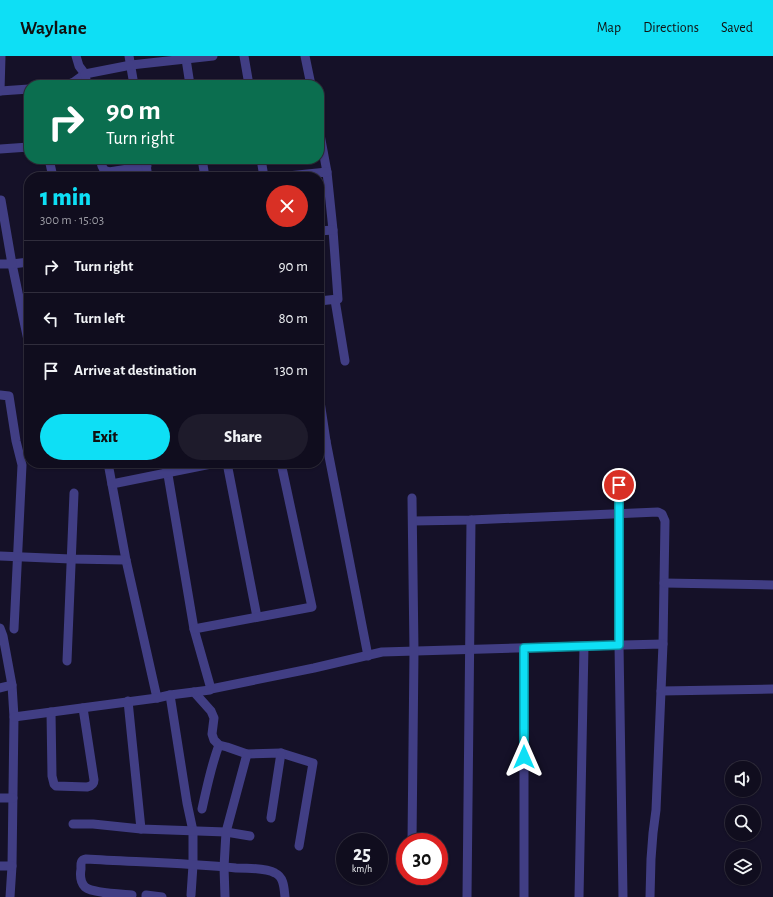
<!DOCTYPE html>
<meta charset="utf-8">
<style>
:root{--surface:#100d1e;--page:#1e1b2b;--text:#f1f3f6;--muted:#9c9ca4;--line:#302d3c;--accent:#0edff5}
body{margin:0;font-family:"Alegreya Sans",sans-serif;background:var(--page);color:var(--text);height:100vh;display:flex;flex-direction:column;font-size:15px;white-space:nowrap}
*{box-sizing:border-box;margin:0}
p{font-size:13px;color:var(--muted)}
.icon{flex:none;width:22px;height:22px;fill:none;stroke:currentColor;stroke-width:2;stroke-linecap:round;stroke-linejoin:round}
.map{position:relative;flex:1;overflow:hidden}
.sheet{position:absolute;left:24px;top:116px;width:300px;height:296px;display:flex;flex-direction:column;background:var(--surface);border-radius:16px;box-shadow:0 1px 3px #0004,0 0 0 1px var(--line)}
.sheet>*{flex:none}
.top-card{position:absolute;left:24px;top:24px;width:300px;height:84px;border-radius:16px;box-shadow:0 1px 3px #0004,0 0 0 1px var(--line);background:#0b6e4f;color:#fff;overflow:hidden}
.fabs{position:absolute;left:725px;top:705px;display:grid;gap:8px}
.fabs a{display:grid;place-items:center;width:36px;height:36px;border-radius:50%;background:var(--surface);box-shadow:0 1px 3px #0004,0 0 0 1px var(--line);font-size:20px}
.speed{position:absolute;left:336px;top:777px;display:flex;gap:8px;font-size:20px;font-weight:700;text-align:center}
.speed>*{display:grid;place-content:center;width:52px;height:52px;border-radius:50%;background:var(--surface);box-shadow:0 1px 3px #0004,0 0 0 1px var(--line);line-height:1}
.speed small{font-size:10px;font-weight:400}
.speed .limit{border:6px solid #d22;background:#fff;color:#111}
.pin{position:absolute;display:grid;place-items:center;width:34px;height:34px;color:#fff;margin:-17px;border:2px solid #fff;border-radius:50%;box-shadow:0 1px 4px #0007}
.me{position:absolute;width:44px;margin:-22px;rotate:0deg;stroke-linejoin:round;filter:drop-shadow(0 0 3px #0008)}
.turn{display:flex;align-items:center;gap:14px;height:84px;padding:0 16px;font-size:18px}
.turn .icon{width:52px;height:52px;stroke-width:2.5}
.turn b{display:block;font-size:28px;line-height:34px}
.round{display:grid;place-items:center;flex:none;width:42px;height:42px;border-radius:21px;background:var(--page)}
.headline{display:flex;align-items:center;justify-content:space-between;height:68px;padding:0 16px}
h1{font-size:24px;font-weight:800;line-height:30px;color:var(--accent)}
.action{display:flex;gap:8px;margin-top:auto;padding:8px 16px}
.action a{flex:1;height:46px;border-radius:24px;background:var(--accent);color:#111;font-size:16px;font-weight:800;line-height:46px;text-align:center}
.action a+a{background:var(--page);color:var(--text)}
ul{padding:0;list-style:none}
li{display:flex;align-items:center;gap:12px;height:52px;padding:0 16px;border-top:1px solid var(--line)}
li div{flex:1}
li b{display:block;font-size:15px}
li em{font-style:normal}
header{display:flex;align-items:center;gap:24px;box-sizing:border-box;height:56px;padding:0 20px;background:var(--accent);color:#111}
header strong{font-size:19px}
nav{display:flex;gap:22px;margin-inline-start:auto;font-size:14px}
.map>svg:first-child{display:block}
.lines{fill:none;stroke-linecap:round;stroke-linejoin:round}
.street{stroke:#413e84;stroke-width:9}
.route-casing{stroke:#09919f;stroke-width:10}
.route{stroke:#0edff5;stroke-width:7}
</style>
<header>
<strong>Waylane</strong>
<nav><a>Map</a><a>Directions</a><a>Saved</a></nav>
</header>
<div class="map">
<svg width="773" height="841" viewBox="0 0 773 841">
<rect width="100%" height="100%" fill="#151128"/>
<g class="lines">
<!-- street -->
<g class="street">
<polyline points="129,0 134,29"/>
<polyline points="244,0 249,29"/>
<polyline points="305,0 311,29"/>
<polyline points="186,3 190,29"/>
<polyline points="67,29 74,26 85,18 79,10 76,0"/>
<polyline points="87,29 85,18 131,9 213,0"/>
<polyline points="0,35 1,0"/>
<polyline points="0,35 29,33"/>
<polyline points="319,73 327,116 333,174 338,243 319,245"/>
<polyline points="0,93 29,91"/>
<polyline points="49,103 53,121"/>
<polyline points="100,103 102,110 104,114 109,116 147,110"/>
<polyline points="145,103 148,121"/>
<polyline points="202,103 205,121"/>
<polyline points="261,103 264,121"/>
<polyline points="278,121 327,116"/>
<polyline points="319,175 333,174"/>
<polyline points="29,206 12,208 29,289"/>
<polyline points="0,208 12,208 1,144"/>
<polyline points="335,244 345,305"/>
<polyline points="0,339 9,340 16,385 22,409 14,573"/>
<polyline points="319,339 326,385 319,387"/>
<polyline points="326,385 368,600"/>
<polyline points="108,407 126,504 157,642"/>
<polyline points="166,407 194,573 211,633"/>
<polyline points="227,407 257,561"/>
<polyline points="112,428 216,407"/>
<polyline points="619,429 619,589 623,841"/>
<polyline points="413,465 471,464 658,456 662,458 665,465 663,588"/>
<polyline points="0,500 71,503 126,504"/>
<polyline points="664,527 773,529"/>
<polyline points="0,572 3,580 12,629 14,661 12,810 10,841"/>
<polyline points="194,573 312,551 281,407"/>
<polyline points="67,605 74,437"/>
<polyline points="0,632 12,629"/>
<polyline points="661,635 773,633"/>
<polyline points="194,636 211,655 214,662 212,678 214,684 219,689 227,691 247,698 281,697 313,707 299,790"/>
<polyline points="170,639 187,747 193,775 193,809 191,839"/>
<polyline points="128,645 141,773"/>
<path d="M51,656L52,720L54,728L56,730L87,731C92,730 94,728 94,724L83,652"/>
<polyline points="14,661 157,642 170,639 210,634 211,633 314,612 382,596 584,590 663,588 656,754 653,777 651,803 650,841"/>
<polyline points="0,742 13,742"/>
<path d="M202,753C207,731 211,710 219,689"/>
<polyline points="271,762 281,697"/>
<polyline points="73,768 93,768 141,773 226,776 250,780"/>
<polyline points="412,786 414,595 412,442"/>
<polyline points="0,810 12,810"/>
<path d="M132,839C121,838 92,837 85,831C80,826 80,819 81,813C81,808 80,804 86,803C136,806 186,807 236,812C246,812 266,812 275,817C284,821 284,832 285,841"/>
<polyline points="146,841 146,839 162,841"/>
<polyline points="225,841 224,811 226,776 247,698"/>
<polyline points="467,841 471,464"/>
<polyline points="524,841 524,592"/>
<polyline points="579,841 584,590"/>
</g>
</g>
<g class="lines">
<defs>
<polyline id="route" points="524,701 524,592 619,589 619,429"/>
</defs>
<!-- route casing -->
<use href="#route" class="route-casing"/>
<!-- route -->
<use href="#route" class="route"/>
</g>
</svg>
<div class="fabs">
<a><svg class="icon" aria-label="sound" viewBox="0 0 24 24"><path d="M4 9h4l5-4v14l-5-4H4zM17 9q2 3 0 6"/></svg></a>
<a><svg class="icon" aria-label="search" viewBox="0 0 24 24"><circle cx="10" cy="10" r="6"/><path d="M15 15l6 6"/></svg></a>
<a><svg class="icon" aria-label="layers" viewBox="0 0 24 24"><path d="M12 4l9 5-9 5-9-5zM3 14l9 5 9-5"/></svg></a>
</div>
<div class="speed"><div>25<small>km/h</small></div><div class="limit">30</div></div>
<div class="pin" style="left:619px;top:429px;background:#d93025"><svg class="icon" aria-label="arrive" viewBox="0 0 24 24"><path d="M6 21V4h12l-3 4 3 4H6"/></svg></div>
<svg class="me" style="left:524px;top:701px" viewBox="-20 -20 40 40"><path d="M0-17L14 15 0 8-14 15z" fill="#0edff5" stroke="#fff" stroke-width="4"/></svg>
<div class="top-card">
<div class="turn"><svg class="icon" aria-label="right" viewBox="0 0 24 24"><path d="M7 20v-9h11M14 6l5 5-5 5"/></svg><div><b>90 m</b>Turn right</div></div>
</div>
<section class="sheet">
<div class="headline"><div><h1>1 min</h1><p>300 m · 15:03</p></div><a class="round" style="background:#d93025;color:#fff"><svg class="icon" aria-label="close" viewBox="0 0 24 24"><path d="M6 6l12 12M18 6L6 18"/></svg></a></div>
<ul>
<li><svg class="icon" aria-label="right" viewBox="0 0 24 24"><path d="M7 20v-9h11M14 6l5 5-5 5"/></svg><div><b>Turn right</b></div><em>90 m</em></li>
<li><svg class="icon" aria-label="left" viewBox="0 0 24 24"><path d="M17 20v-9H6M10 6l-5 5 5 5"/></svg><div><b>Turn left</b></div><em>80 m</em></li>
<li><svg class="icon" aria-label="arrive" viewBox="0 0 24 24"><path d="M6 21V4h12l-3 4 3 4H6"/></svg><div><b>Arrive at destination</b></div><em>130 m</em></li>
</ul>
<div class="action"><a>Exit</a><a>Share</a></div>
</section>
</div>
